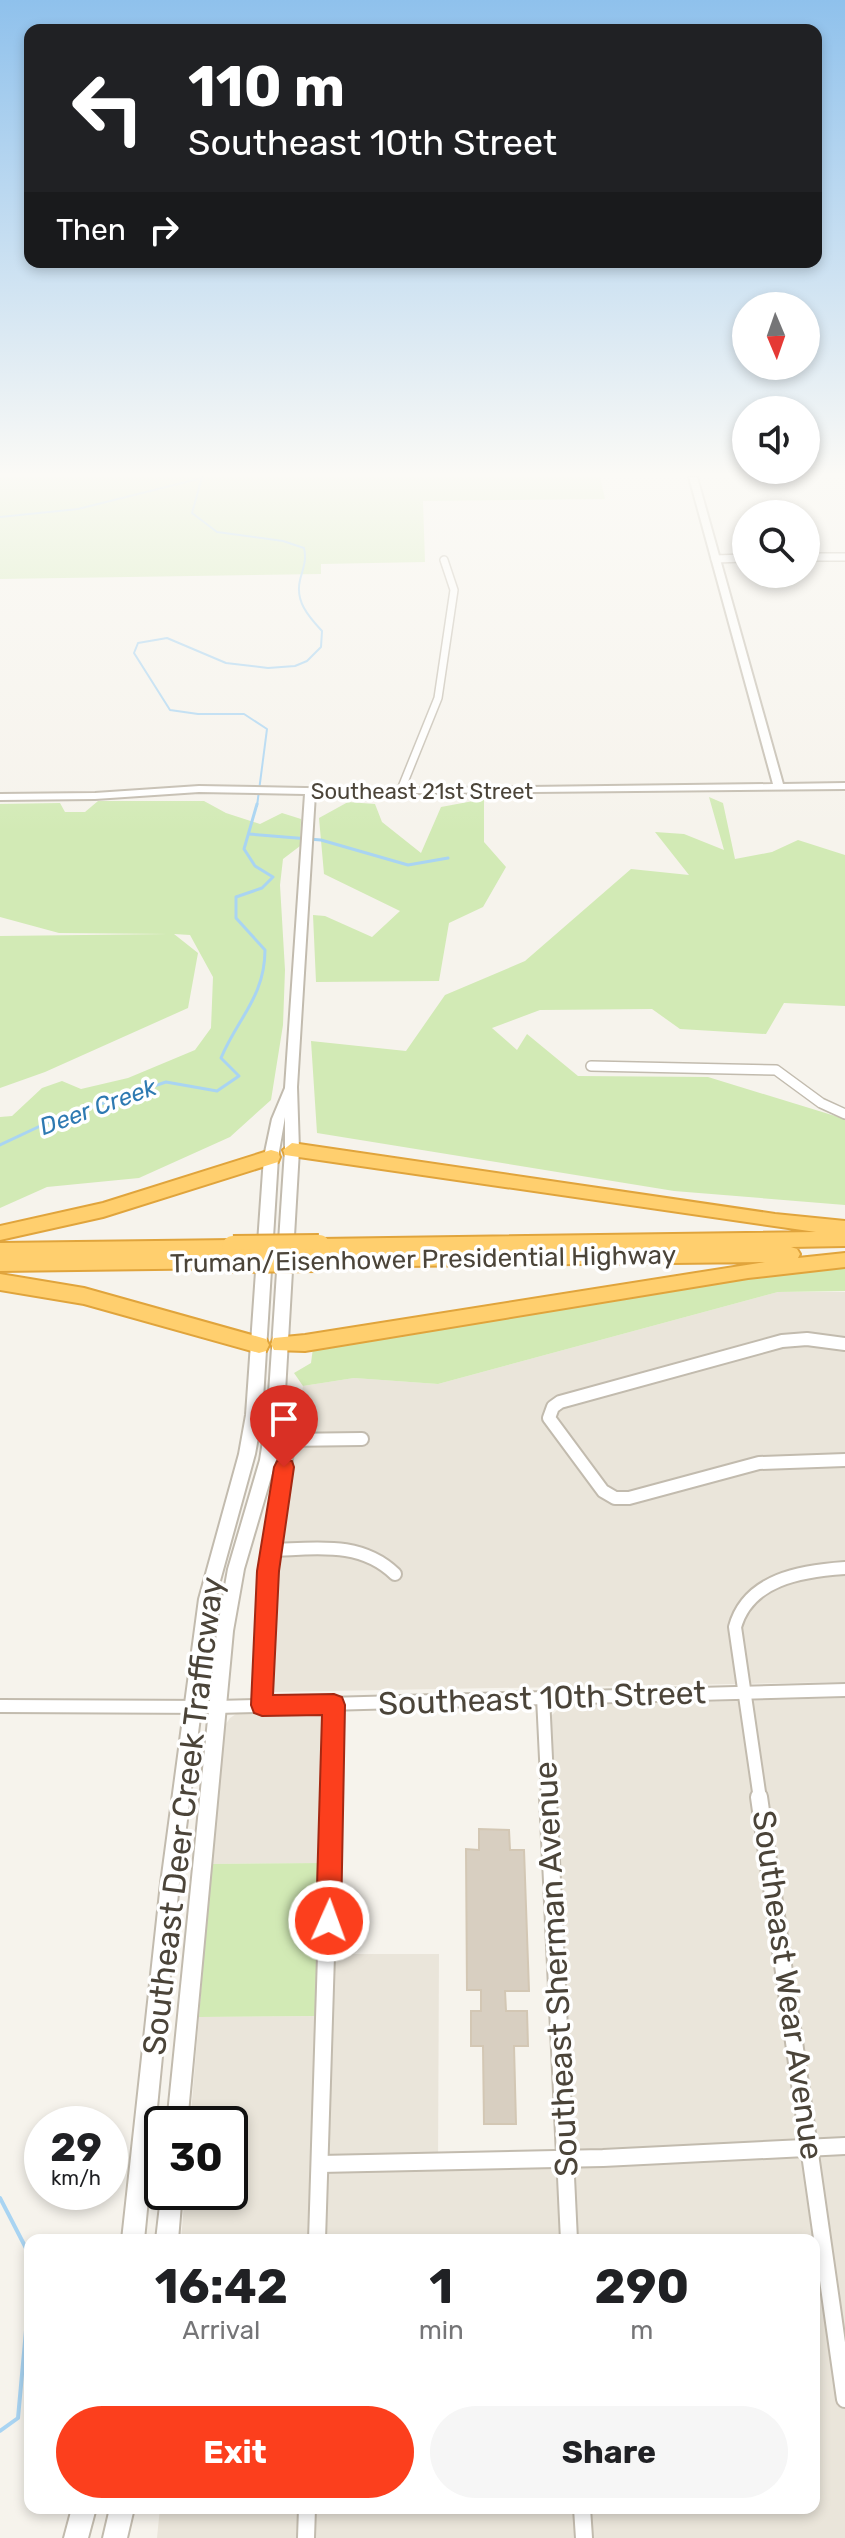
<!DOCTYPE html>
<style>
:root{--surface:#fff;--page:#f6f6f6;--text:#202124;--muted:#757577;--accent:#fc3f1d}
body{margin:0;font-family:Rubik,sans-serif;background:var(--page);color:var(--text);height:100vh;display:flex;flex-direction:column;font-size:30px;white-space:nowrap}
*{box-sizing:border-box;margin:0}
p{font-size:26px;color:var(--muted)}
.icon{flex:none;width:44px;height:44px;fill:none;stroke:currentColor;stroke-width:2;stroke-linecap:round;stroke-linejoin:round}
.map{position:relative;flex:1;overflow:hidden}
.sheet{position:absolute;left:24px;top:2234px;width:796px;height:280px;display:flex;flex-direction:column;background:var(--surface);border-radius:16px;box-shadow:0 4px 12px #0003}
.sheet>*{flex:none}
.top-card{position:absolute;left:24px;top:24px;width:798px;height:244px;border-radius:16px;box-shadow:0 4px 12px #0003;background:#202124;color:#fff;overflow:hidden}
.needle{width:52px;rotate:178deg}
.fabs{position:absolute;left:732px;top:292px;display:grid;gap:16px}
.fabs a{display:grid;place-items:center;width:88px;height:88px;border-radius:50%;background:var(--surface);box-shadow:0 4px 12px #0003;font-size:40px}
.speed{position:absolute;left:24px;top:2106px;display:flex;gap:16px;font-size:40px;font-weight:700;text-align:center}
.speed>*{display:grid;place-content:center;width:104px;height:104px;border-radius:50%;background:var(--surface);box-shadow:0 4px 12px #0003;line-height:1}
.speed small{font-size:20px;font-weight:400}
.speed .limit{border:4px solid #111;border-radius:12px;background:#fff;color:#111}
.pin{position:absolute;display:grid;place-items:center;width:68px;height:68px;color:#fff;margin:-82px -34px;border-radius:50% 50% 50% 0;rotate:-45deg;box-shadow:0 0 8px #0007}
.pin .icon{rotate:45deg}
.me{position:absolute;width:88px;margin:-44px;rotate:2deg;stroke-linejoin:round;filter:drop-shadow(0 0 6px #0008)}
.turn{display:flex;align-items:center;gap:28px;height:168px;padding:0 32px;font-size:36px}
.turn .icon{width:104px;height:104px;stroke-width:2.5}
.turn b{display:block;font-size:56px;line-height:68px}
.then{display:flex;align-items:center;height:76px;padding:0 32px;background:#0003;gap:16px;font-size:30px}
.eta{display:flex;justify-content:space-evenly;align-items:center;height:136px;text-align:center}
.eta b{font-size:48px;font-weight:700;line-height:56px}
.button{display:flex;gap:16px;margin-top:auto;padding:16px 32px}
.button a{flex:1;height:92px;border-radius:48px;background:var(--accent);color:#fff;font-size:32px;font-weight:700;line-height:92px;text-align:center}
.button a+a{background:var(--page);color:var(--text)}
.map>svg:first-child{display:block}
.residential{fill:#eae5da}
.green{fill:#d2eab5}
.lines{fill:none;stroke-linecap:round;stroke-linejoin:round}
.stream-far2{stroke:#a9d4f2;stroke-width:2}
.stream-far1{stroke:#a9d4f2;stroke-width:3}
.stream{stroke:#a9d4f2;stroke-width:4}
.building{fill:#d8cfc1;stroke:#d3c7b4;stroke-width:2}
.minor-far3-casing{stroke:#c2bbae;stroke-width:10}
.minor-far2-casing{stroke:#c2bbae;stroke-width:12}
.minor-far1-casing{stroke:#c2bbae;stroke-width:16}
.minor-casing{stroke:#c2bbae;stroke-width:20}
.tertiary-casing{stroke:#c2bbae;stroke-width:4}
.motorway-casing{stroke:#e0a43c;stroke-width:4}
.minor-far3{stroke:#fff;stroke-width:7}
.minor-far2{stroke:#fff;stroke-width:9}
.minor-far1{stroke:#fff;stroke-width:12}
.minor{stroke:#fff;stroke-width:16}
.tertiary{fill:#fff;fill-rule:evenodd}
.motorway{fill:#ffcf6e;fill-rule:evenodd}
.motorway-bridge-casing{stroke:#e0a43c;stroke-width:26;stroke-linecap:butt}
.motorway-bridge{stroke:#ffcf6e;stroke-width:22}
.route{fill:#fc3f1d;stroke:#a42913;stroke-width:2}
.labels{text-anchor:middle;stroke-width:7;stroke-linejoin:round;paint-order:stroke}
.far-street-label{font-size:22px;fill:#4b4439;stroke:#fff}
.far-water-label{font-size:24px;font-style:italic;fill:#2e7ab2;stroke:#fff}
.street-label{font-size:26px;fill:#4b4439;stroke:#fff}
.near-street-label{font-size:32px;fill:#4b4439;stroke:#fff}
</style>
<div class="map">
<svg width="845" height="2538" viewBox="0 0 845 2538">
<rect width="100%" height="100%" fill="#f6f3ec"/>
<!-- residential -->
<g class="residential">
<polygon points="778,1292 845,1292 845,1682 274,1692 271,1679 282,1526 303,1386 354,1378 438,1384"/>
<polygon points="845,1698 845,2538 157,2538 160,2508 814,2508 814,2240 181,2240 185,2192 230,2192 230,2124 190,2124 199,2017 333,2016 335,1954 439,1954 438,2169 574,2165 551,1716 561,1706"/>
<polygon points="318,1711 324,1714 328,1725 325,1863 211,1864 224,1727 230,1718 236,1714"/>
</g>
<!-- green -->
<g class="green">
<polygon points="0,477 600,477 605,499 423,501 425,562 321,564 321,574 0,579"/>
<polygon points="709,797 723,803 735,859 772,852 798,840 845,855 845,1006 784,1003 766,1034 680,1029 652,1009 540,1010 492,1028 517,1050 527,1034 578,1076 708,1077 845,1119 845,1205 674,1191 317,1133 311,1041 406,1051 445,995 525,961 631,869 689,875 655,832 684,834 724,850"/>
<polygon points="484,799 484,842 506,867 483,907 449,923 439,981 316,982 313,915 325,916 372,937 400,911 324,874 319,818 348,802 375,804 382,822 421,853 441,807"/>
<polygon points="98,801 204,801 226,813 260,824 282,813 301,819 300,846 283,859 280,885 285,970 283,1025 271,1100 230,1137 139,1178 47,1187 0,1208 0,1117 12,1116 42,1088 62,1081 81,1089 128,1078 195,1050 211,1028 213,977 190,935 174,934 198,953 188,1008 45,1072 0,1088 0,936 168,934 59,933 0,917 0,804 60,803 65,812 85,812"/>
<polygon points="845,1266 845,1291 778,1292 438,1384 354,1378 303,1386 294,1373 311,1363 313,1348 736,1278"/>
<polygon points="325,1863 320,2016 199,2017 211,1864"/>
</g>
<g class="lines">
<!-- stream-far2 -->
<g class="stream-far2">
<path d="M202,477L192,513L217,532L283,541L304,548C307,560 303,568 300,580C295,601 308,616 322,631L321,647L307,661L295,666L268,668L226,663L167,638L138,643L134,653L170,710L198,714H244L267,729L257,806"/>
<polyline points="0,517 78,509 202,478"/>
</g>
<!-- stream-far1 -->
<g class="stream-far1">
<polyline points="249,834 321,840 408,865 448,858"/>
<path d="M0,1145L53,1120L166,1082L217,1091L239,1076L221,1058C238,1018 265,996 265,950L236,918V897L262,888L273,877L255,866L244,849L257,804"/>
</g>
<!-- stream -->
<g class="stream">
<polyline points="0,2198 30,2256"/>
<polyline points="0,2431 18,2418 30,2287"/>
</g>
</g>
<!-- building -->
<polygon class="building" points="479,1829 509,1830 510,1850 524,1850 529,1991 505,1991 506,2011 527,2011 528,2046 514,2046 516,2124 484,2124 483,2046 471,2046 471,2011 481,2011 481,1990 467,1990 466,1849 479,1850"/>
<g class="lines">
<defs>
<g id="minor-far3">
<polyline points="806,557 845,557"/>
<polyline points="715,559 746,558"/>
<polyline points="400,792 438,698 454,590 444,560"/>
</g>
<polyline id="minor-far2" points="591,1066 776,1070 821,1103 845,1114"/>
<g id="minor-far1">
<polyline points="845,1344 807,1339 782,1341 560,1402 553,1407 549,1418 603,1491 615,1498 629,1498 759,1463 845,1460"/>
<polyline points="283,1440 362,1439"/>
<path d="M270,1550C314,1549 360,1540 395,1574"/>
<polyline points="543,1697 548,1799"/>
<polyline points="262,1705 268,1571 289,1440"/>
<polyline points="0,1706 216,1707 845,1690"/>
<polyline points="331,1799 334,1705"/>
<path d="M760,1799L735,1627C748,1579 802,1571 845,1568"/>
</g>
<g id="minor">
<polyline points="548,1797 569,2240"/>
<polyline points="759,1797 845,2399"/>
<polyline points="320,2164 603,2158 845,2146"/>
<polyline points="317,2240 331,1797"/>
<polyline points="582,2508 584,2538"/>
<polyline points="306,2538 307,2508"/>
</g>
<g id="tertiary">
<polygon points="689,477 697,477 783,784 845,783 845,789 315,794 297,1087 299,1150 284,1409 276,1460 244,1569 233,1631 187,2124 167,2124 217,1631 228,1569 260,1460 268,1409 285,1150 285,1117 278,1157 262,1415 255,1454 215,1599 179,1883 144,2240 122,2240 161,1883 199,1599 239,1454 246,1415 264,1157 272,1119 285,1088 305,794 199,792 95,799 0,800 0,794 95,793 199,786 356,789 773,784"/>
<polygon points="162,2188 162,2192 182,2192 178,2240 156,2240"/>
<polygon points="72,2508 96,2508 88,2538 64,2538"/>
<polygon points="110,2508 134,2508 127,2538 103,2538"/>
</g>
<g id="motorway">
<polygon points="292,1143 775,1214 845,1221 845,1246 791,1247 797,1249 800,1254 798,1258 845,1253 845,1267 748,1278 305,1351 274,1350 271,1344 274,1338 305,1335 765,1262 318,1267 311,1265 308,1260 318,1253 309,1246 312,1241 319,1239 816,1232 285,1155 283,1150"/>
<polygon points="271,1150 278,1152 280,1157 278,1162 103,1217 0,1240 0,1226 103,1203"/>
<polygon points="233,1240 240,1242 243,1247 234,1254 242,1261 239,1266 232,1268 0,1271 0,1243"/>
<polygon points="0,1274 84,1288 259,1337 266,1339 269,1345 266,1351 259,1353 84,1304 0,1290"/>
</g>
</defs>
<!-- minor-far3 casing -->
<use href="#minor-far3" class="minor-far3-casing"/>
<!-- minor-far2 casing -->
<use href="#minor-far2" class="minor-far2-casing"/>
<!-- minor-far1 casing -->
<use href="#minor-far1" class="minor-far1-casing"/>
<!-- minor casing -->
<use href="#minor" class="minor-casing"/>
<!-- tertiary casing -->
<use href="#tertiary" class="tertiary-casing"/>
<!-- motorway casing -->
<use href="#motorway" class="motorway-casing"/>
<!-- minor-far3 -->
<use href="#minor-far3" class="minor-far3"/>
<!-- minor-far2 -->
<use href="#minor-far2" class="minor-far2"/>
<!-- minor-far1 -->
<use href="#minor-far1" class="minor-far1"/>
<!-- minor -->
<use href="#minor" class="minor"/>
<!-- tertiary -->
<use href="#tertiary" class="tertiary"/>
<!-- motorway -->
<use href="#motorway" class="motorway"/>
<defs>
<g id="motorway-bridge">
<polyline points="233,1247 319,1246"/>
<polyline points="232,1261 318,1260"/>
</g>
</defs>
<!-- motorway-bridge casing -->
<use href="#motorway-bridge" class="motorway-bridge-casing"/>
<!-- motorway-bridge -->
<use href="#motorway-bridge" class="motorway-bridge"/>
</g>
<!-- sky -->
<linearGradient id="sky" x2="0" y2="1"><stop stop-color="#8fc1ec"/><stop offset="0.57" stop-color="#fbfaf6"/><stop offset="1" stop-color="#fbfaf6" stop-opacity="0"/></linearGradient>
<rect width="845" height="832" fill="url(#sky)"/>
<!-- route -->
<polygon class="route" points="284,1459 292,1461 294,1467 279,1571 273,1695 334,1694 342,1697 345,1705 341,1921 337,1930 329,1933 320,1930 316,1921 322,1715 262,1716 254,1713 251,1705 257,1571 274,1467 277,1461"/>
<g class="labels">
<!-- far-street labels -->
<g class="far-street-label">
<text x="422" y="799">Southeast 21st Street</text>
</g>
<!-- far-water labels -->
<g class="far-water-label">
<text transform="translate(98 1107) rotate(-20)" y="8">Deer Creek</text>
</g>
<!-- street labels -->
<g class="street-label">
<text transform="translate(423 1259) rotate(-1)" y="9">Truman/Eisenhower Presidential Highway</text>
</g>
<!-- near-street labels -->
<g class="near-street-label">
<text transform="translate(542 1698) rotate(-2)" y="11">Southeast 10th Street</text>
<text transform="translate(183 1816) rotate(-83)" y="11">Southeast Deer Creek Trafficway</text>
<text transform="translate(556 1969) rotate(-93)" y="11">Southeast Sherman Avenue</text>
<text transform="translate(788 1985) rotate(82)" y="11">Southeast Wear Avenue</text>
</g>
</g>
</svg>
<div class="fabs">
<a><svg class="needle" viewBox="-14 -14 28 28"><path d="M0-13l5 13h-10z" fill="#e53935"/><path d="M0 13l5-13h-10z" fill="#757577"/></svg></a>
<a><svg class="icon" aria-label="sound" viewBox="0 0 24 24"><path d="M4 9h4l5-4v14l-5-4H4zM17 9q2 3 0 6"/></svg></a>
<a><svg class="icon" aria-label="search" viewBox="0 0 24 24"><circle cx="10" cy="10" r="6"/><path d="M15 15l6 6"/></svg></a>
</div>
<div class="speed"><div>29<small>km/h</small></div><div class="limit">30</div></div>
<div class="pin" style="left:284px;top:1467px;background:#d93025"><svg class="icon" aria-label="arrive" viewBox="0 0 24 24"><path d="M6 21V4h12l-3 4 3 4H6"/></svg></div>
<svg class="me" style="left:329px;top:1921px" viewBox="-20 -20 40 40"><circle r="17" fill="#fc3f1d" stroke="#fff" stroke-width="3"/><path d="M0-11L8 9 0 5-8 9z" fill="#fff"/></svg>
<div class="top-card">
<div class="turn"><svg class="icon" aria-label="left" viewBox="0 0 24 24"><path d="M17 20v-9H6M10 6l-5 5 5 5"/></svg><div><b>110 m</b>Southeast 10th Street</div></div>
<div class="then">Then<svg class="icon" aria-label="right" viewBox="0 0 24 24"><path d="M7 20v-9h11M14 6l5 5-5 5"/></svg></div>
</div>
<section class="sheet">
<div class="eta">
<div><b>16:42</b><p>Arrival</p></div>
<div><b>1</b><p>min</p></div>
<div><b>290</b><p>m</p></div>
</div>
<div class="button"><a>Exit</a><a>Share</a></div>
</section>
</div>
